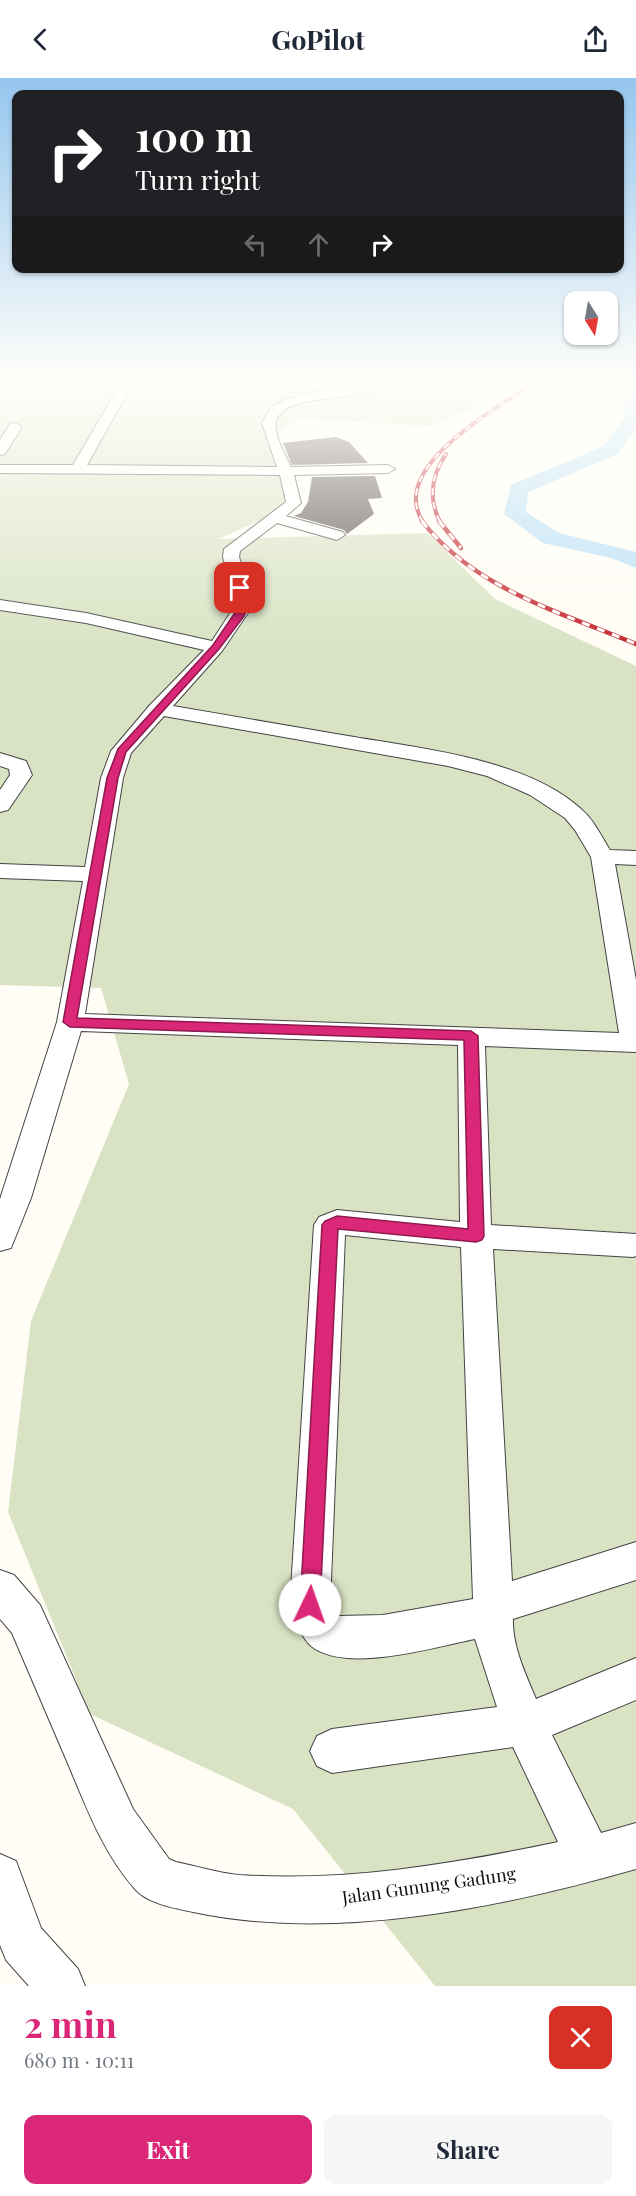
<!DOCTYPE html>
<meta charset="utf-8">
<style>
:root{--surface:#fff;--page:#f6f6f7;--text:#1f2937;--muted:#747a83;--accent:#db2777}
body{margin:0;font-family:"Playfair Display",serif;background:var(--page);color:var(--text);height:100vh;display:flex;flex-direction:column;font-size:22px;white-space:nowrap}
*{box-sizing:border-box;margin:0}
p{font-size:20px;color:var(--muted)}
.icon{flex:none;width:33px;height:33px;fill:none;stroke:currentColor;stroke-width:2;stroke-linecap:round;stroke-linejoin:round}
.map{position:relative;height:1908px;overflow:hidden}
.drawer{display:flex;flex-direction:column;background:var(--surface);flex:1}
.drawer>*{flex:none}
.hud{position:absolute;left:12px;top:12px;width:612px;height:183px;border-radius:12px;box-shadow:0 2px 4px #0004;background:#202124;color:#fff;overflow:hidden}
.needle{width:39px;rotate:169deg}
.controls{position:absolute;left:564px;top:213px;display:grid;gap:12px}
.controls a{display:grid;place-items:center;width:54px;height:54px;border-radius:12px;background:var(--surface);box-shadow:0 2px 4px #0004;font-size:30px}
.pin{position:absolute;display:grid;place-items:center;width:51px;height:51px;color:#fff;margin:-26px;border-radius:12px;box-shadow:0 3px 9px #0006}
.me{position:absolute;width:66px;margin:-33px;rotate:3deg;stroke-linejoin:round;filter:drop-shadow(0 0 4px #0008)}
.turn{display:flex;align-items:center;gap:21px;height:126px;padding:0 24px;font-size:27px}
.turn .icon{width:78px;height:78px;stroke-width:2.5}
.turn b{display:block;font-size:42px;line-height:51px}
.lanes{display:flex;align-items:center;height:57px;padding:0 24px;background:#0003;justify-content:center;gap:30px;direction:ltr}
.lanes .off{opacity:.35}
.round{display:grid;place-items:center;flex:none;width:63px;height:63px;border-radius:12px;background:var(--page)}
.summary{display:flex;align-items:center;justify-content:space-between;height:102px;padding:0 24px}
h1{font-size:36px;font-weight:700;line-height:45px;color:var(--accent)}
.action{display:flex;gap:12px;margin-top:auto;padding:12px 24px}
.action a{flex:1;height:69px;border-radius:12px;background:var(--accent);color:#fff;font-size:24px;font-weight:700;line-height:69px;text-align:center}
.action a+a{background:var(--page);color:var(--text)}
header{display:flex;justify-content:space-between;align-items:center;height:78px;padding:0 24px;background:var(--surface);font-size:27px;font-weight:700}
.map>svg:first-child{display:block}
.cemetery{fill:#d9e3c4}
.lines{fill:none;stroke-linecap:round;stroke-linejoin:round}
.river{fill:#b9e0f7;fill-rule:evenodd}
.building{fill:#5a524d}
.minor-casing{stroke:#444;stroke-width:2}
.minor{fill:#fff;fill-rule:evenodd}
.rail-far1-casing{stroke:#c4262e;stroke-width:4}
.rail-casing{stroke:#c4262e;stroke-width:4.5}
.rail-far1{stroke:#fff;stroke-width:2;stroke-dasharray:7;stroke-linecap:butt}
.rail{stroke:#fff;stroke-width:3;stroke-dasharray:8;stroke-linecap:butt}
.route{fill:#db2777;stroke:#8e194d;stroke-width:1.5}
.labels{text-anchor:middle;stroke-width:6;stroke-linejoin:round;paint-order:stroke}
.near-street-label{font-size:18px;fill:#111;stroke:#fff}
</style>
<header><svg class="icon" aria-label="back" viewBox="0 0 24 24"><path d="M15 5l-7 7 7 7"/></svg>GoPilot<svg class="icon" aria-label="share" viewBox="0 0 24 24"><path d="M12 15V3M7 8l5-5 5 5M5 13v7h14v-7"/></svg></header>
<div class="map">
<svg width="636" height="1908" viewBox="0 0 636 1908">
<rect width="100%" height="100%" fill="#fffdf5"/>
<!-- cemetery -->
<polygon class="cemetery" points="0,305 462,305 475,330 430,348 299,341 273,356 288,430 218,461 427,455 495,521 636,588 636,1908 435,1908 293,1731 90,1636 8,1434 31,1243 129,1006 101,910 0,907"/>
<g class="lines">
<!-- river -->
<polygon class="river" points="622,305 636,305 636,349 618,376 528,414 526,434 559,455 636,474 636,490 611,480 543,465 504,436 511,407 604,368 625,338 626,310"/>
</g>
<!-- building -->
<g class="building">
<polygon points="336,359 349,364 368,385 292,387 283,365"/>
<polygon points="375,398 382,420 368,421 374,436 347,456 344,452 294,438 301,435 308,424 312,399"/>
</g>
<g class="lines">
<defs>
<g id="minor">
<path d="M121,305H133L87,387L277,389L262,345C265,340 268,333 272,329C289,315 365,305 388,305C365,326 284,312 276,344C273,357 286,377 291,389L388,387L395,391L388,395L294,397L301,425L286,438L343,454L345,457L337,462L277,445L240,473L239,479L254,526L222,573L173,628C231,638 290,648 348,658C419,670 527,681 581,731C594,742 601,758 610,772L636,773V787L615,786L636,902V974L485,968L491,1147L636,1156V1178L633,1179L493,1171L512,1503L636,1464V1502L513,1541C512,1568 526,1597 536,1621L636,1580V1622L552,1657L601,1755L636,1745V1791C500,1830 334,1864 193,1834C175,1830 148,1826 135,1811C104,1776 87,1731 69,1688C50,1644 31,1599 12,1555L0,1541V1492L14,1497L40,1527L133,1731L169,1781L176,1784C196,1788 218,1795 239,1797C347,1804 453,1786 558,1764L513,1669L332,1695L317,1688L310,1673L317,1658L332,1651L497,1629L475,1561C434,1569 346,1596 311,1568C300,1558 295,1540 290,1527L314,1147L319,1139L337,1132L460,1144L458,967L81,953L31,1120L11,1170L0,1173V1121L57,944L83,803L0,800V786L85,789L101,700L111,673L150,627L204,572L86,545L0,532V522L86,535L212,563L236,526L223,479L224,471L286,424L280,397L0,395V387H73ZM164,638L448,688L487,698L530,717L565,740L575,752L591,779L619,955L85,936L123,700L131,675ZM345,1157L461,1169L473,1521L383,1537L339,1538L330,1527Z"/>
<polygon points="15,345 22,349 5,376 0,377 0,362 10,346"/>
<polygon points="0,675 26,683 32,697 8,732 0,734 0,712 10,697 9,691 0,688"/>
<polygon points="0,1776 16,1783 41,1850 78,1891 85,1908 29,1908 6,1882 0,1867"/>
</g>
</defs>
<!-- minor casing -->
<use href="#minor" class="minor-casing"/>
<!-- minor -->
<use href="#minor" class="minor"/>
<defs>
<g id="rail-far1">
<path d="M423,444C387,389 497,331 533,305"/>
<path d="M440,444C428,420 431,398 446,376"/>
</g>
<g id="rail">
<path d="M422,443C473,510 562,535 636,566"/>
<polyline points="439,443 461,470"/>
</g>
</defs>
<!-- rail-far1 casing -->
<use href="#rail-far1" class="rail-far1-casing"/>
<!-- rail casing -->
<use href="#rail" class="rail-casing"/>
<!-- rail-far1 -->
<use href="#rail-far1" class="rail-far1"/>
<!-- rail -->
<use href="#rail" class="rail"/>
</g>
<!-- sky -->
<linearGradient id="sky" x2="0" y2="1"><stop stop-color="#95c6ee"/><stop offset="0.53" stop-color="#fffefa"/><stop offset="1" stop-color="#fffefa" stop-opacity="0"/></linearGradient>
<rect width="636" height="572" fill="url(#sky)"/>
<!-- route -->
<polygon class="route" points="240,508 245,510 249,526 244,538 219,571 126,674 118,700 77,940 471,953 478,958 484,1158 482,1162 476,1164 338,1151 320,1527 317,1534 310,1537 303,1534 300,1527 322,1147 325,1143 337,1138 468,1151 464,962 70,949 63,944 107,700 118,671 213,567 241,526 236,510"/>
<g class="labels">
<!-- near-street labels -->
<g class="near-street-label">
<text transform="translate(429 1808) rotate(-8)" y="6">Jalan Gunung Gadung</text>
</g>
</g>
</svg>
<div class="controls">
<a><svg class="needle" viewBox="-14 -14 28 28"><path d="M0-13l5 13h-10z" fill="#e53935"/><path d="M0 13l5-13h-10z" fill="#747a83"/></svg></a>
</div>
<div class="pin" style="left:240px;top:510px;background:#d93025"><svg class="icon" aria-label="arrive" viewBox="0 0 24 24"><path d="M6 21V4h12l-3 4 3 4H6"/></svg></div>
<svg class="me" style="left:310px;top:1527px" viewBox="-20 -20 40 40"><circle r="19" fill="#fff"/><path d="M0-13L10 11 0 6-10 11z" fill="#db2777"/></svg>
<div class="hud">
<div class="turn"><svg class="icon" aria-label="right" viewBox="0 0 24 24"><path d="M7 20v-9h11M14 6l5 5-5 5"/></svg><div><b>100 m</b>Turn right</div></div>
<div class="lanes"><svg class="icon off" aria-label="left" viewBox="0 0 24 24"><path d="M17 20v-9H6M10 6l-5 5 5 5"/></svg><svg class="icon off" aria-label="ahead" viewBox="0 0 24 24"><path d="M12 20V5M6 11l6-6 6 6"/></svg><svg class="icon" aria-label="right" viewBox="0 0 24 24"><path d="M7 20v-9h11M14 6l5 5-5 5"/></svg></div>
</div>
</div>
<section class="drawer">
<div class="summary"><div><h1>2 min</h1><p>680 m · 10:11</p></div><a class="round" style="background:#d93025;color:#fff"><svg class="icon" aria-label="close" viewBox="0 0 24 24"><path d="M6 6l12 12M18 6L6 18"/></svg></a></div>
<div class="action"><a>Exit</a><a>Share</a></div>
</section>
